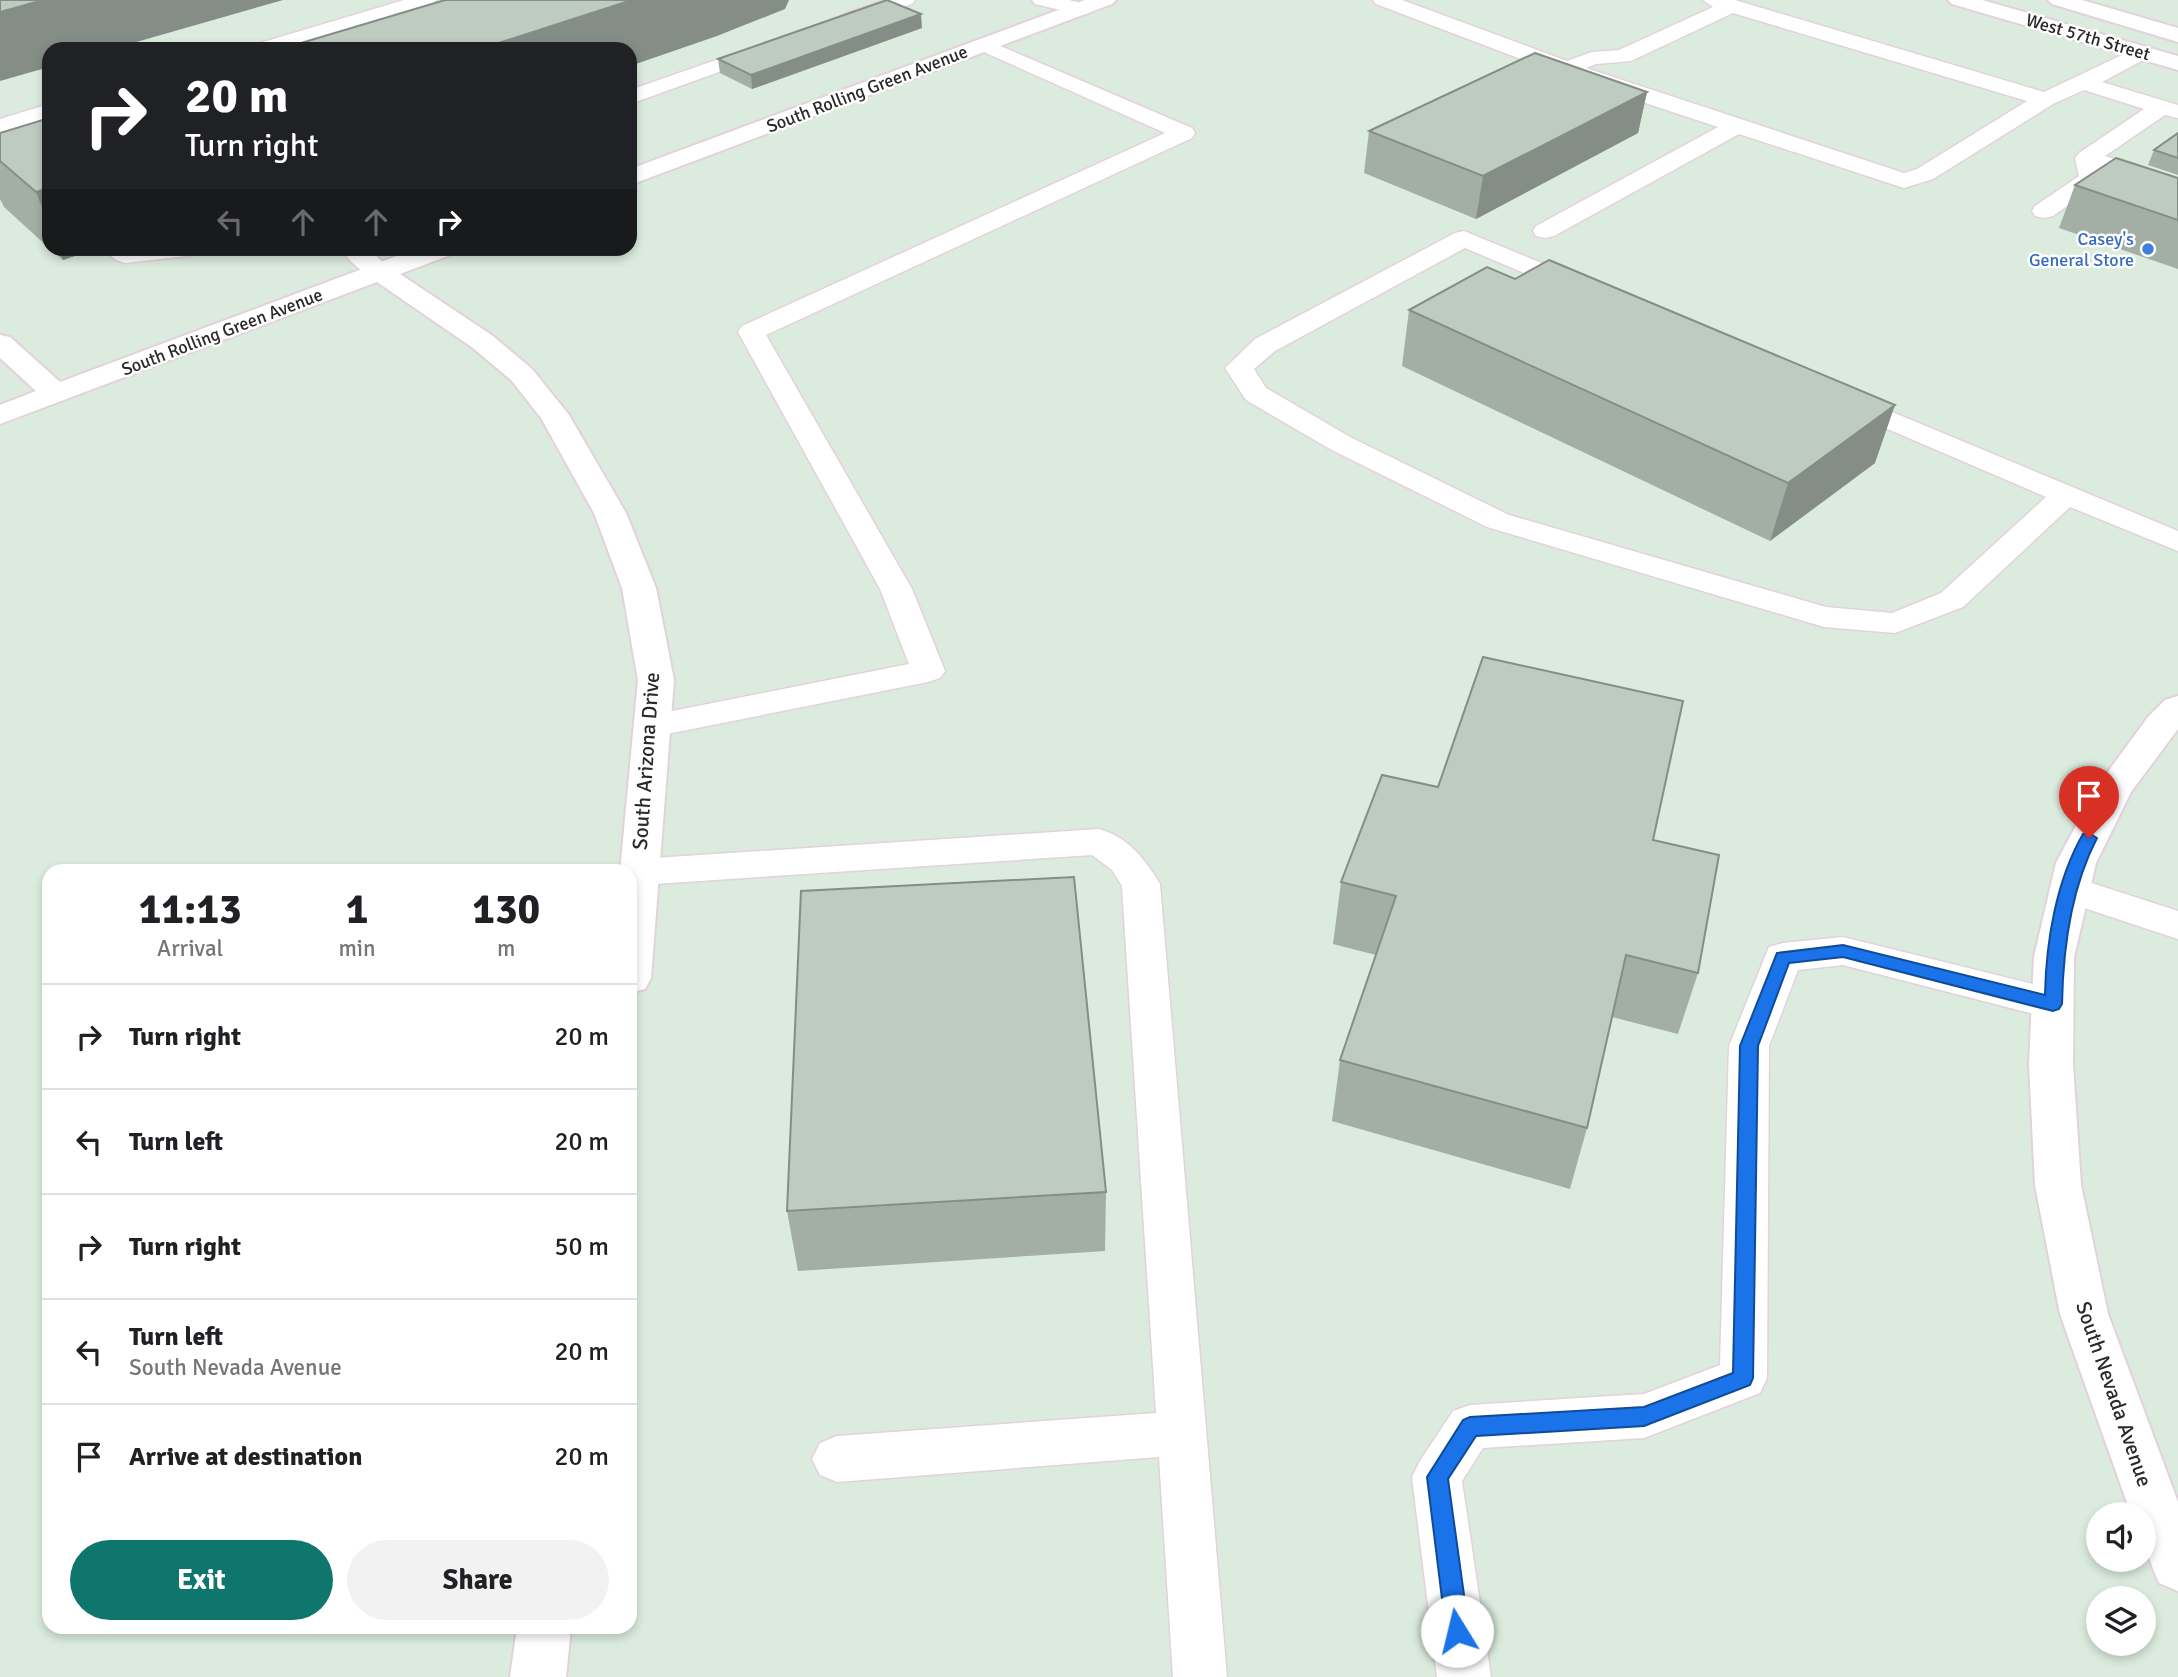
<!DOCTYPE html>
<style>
:root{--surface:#fff;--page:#f2f2f2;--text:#202124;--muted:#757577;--line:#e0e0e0;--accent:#0f766e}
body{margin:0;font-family:Signika,sans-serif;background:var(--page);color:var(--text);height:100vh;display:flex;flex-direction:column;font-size:26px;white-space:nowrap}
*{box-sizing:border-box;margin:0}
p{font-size:23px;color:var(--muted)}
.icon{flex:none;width:38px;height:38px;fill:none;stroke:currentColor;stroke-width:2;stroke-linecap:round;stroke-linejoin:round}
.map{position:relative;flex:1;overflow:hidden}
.details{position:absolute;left:42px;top:864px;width:595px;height:770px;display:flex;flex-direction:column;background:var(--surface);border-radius:21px;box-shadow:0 4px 10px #0003}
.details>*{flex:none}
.top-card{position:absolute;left:42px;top:42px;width:595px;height:214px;border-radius:21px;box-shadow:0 4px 10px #0003;background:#202124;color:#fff;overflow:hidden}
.fabs{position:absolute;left:2086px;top:1502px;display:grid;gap:14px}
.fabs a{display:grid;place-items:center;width:70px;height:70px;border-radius:50%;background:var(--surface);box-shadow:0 4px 10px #0003;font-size:35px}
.pin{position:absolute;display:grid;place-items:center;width:60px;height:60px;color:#fff;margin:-72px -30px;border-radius:50% 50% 50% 0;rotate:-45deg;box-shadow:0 0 7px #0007}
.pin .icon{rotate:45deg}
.me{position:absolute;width:77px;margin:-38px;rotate:351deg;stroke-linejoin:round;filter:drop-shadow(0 0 5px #0008)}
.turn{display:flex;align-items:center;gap:24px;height:147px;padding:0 28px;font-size:32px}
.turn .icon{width:91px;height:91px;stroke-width:2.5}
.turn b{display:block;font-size:49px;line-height:60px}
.lanes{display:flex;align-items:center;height:66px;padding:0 28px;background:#0003;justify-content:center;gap:35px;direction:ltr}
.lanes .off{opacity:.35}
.eta{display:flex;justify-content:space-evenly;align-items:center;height:119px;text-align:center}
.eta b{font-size:42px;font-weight:800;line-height:49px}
.button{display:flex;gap:14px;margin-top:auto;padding:14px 28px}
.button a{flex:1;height:80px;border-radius:42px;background:var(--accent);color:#fff;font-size:28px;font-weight:800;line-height:80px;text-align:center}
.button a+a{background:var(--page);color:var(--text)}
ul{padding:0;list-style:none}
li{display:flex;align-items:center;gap:21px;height:105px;padding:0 28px;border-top:2px solid var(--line)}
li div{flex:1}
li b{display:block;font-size:26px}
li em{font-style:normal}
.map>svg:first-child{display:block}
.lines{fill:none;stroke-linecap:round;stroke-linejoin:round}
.service-casing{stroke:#e3d1dc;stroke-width:3}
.minor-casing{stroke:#e3d1dc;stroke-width:4}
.secondary-casing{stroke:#e3d1dc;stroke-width:4}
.service{fill:#fff;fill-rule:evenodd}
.minor{fill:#fff;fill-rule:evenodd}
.secondary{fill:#fff;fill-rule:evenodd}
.wall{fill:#a3afa5}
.shaded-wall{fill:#858e86}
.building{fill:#becbc0;stroke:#858e86;stroke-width:2}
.route{fill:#1a73e8;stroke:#114b97;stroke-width:2}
.shop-dot{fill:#3f7fe0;stroke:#fff;stroke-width:2.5}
.labels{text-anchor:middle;stroke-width:5;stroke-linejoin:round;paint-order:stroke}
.far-street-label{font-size:18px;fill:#2a2a2a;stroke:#fff}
.far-shop-label{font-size:18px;fill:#366cbe;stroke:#fff;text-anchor:end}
.street-label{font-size:21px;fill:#2a2a2a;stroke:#fff}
</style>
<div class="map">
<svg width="2178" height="1677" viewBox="0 0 2178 1677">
<rect width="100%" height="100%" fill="#dbecde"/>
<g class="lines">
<defs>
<g id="service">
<polygon points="404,0 436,0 433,4 283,49 249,49 253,45"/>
<polygon points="885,0 915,0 912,4 856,23 842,23 839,19 842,15"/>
<polygon points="1032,0 1069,0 1089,5 1092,9 1089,13 1082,15 1035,4"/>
<path d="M1373,0H1402L1567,61L1592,52L1619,50L1713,7L1703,0H1735L2044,92L2141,46L2149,47L2152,52L2149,57L2102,82L2178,105V118L2165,115L2105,156L2178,180V195L2101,170L2103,178L2099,183L2053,216L2044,218L2035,216L2032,211L2035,206L2079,176L2075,158L2079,153L2144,109L2084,90L2053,104L1933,179L1904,188L1739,134L1554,236L1545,238L1536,236L1533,231L1536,226L1718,127L1573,79L1376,4ZM1733,13L2027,101L1917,169L1904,173L1586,68L1596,64L1631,61Z"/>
<polygon points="984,39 1192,128 1195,133 1192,138 766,335 912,589 945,671 940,678 928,682 652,737 640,734 635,726 640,718 652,715 909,664 880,589 738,332 742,326 1165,133 977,49 973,45 977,41"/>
<polygon points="765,43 772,45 776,49 772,53 630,104 630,90"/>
<polygon points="49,104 49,118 0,133 0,119"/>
<polygon points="1464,231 1590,283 1594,288 1590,293 1581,296 1572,293 1465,248 1275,351 1254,369 1266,388 1350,437 1509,515 1826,607 1892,613 1941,593 2046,497 1834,406 1830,400 1834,394 1844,392 2178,531 2178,551 2070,507 1963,607 1895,633 1824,627 1487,527 1330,449 1246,400 1225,368 1255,339 1455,233"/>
<polygon points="102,248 199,248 196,253 187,256 125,263 116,260"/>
<path d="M340,248H368L393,272L389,277C370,282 351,264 340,248Z"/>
<path d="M1099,829C1128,837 1145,859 1160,884L1227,1677H1173L1159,1457L837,1482L820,1475L812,1459L820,1443L837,1436L1156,1413L1122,886L1112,870L1092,855L639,885L630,883V872H621L626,863L639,859Z"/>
<polygon points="2070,876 2178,911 2178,939 2057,899 2051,889 2057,879"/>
<polygon points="1843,937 2053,989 2067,993 2073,1004 2067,1015 2053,1019 1843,965 1798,970 1769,1046 1767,1378 1760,1393 1644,1438 1483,1448 1462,1481 1491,1677 1437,1677 1412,1477 1420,1461 1453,1411 1470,1405 1644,1394 1720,1365 1729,1046 1769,947 1783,943"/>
</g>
<g id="minor">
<polygon points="1085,0 1116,0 1112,4 630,185 630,169"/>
<polygon points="418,248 457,248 453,254 400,274 493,336 532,369 569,415 626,513 656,588 674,680 651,978 645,989 630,993 630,872 620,872 638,680 622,588 594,513 541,418 512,381 473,348 377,282 0,424 0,405 36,391 0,358 0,335 10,337 60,382"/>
<path d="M2178,696V729L2131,792L2096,863L2074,957L2073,1064L2081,1185L2108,1314L2178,1502V1591L2159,1583C2147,1555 2144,1545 2144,1514H2131L2060,1314L2035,1185L2029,1064L2034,957L2056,863L2096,788L2148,717L2165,700Z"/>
<polygon points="517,1628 571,1628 566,1677 510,1677"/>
</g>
<g id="secondary">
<polygon points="1948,0 1982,0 2178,56 2178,70 1952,4"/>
<polygon points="2048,0 2082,0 2178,28 2178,42 2052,4"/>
</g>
</defs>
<!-- service casing -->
<use href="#service" class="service-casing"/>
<!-- minor casing -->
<use href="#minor" class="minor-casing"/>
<!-- secondary casing -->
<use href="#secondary" class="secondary-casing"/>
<!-- service -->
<use href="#service" class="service"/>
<!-- minor -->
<use href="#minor" class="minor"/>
<!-- secondary -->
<use href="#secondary" class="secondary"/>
</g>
<!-- wall -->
<g class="wall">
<polygon points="922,28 752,89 720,73 718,59"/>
<polygon points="1647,92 1638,133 1476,219 1364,173 1369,131"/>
<polygon points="49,118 49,248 4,207 0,199 0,133"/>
<polygon points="2178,133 2178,175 2148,165 2154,150"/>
<polygon points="2178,178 2178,269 2059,228 2075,185"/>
<polygon points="50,248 98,248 63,260"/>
<polygon points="1515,279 1875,463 1770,541 1402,366 1409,310"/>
<polygon points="1653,840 1698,973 1678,1034 1612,1017 1587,1128 1570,1189 1332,1121 1340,1060 1376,955 1333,944 1341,882"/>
<polygon points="1106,1192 1105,1251 798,1271 787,1211"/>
</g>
<!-- shaded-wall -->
<g class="shaded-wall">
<polygon points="43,0 283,0 112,49 49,49 49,67 0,81 0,12"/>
<polygon points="632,0 789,0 785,9 717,36 630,66 630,49 480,49"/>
<polygon points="921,14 922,28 752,89 751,75"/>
<polygon points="1647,92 1638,133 1476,219 1483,176"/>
<polygon points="49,188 49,225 36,192"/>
<polygon points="58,248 98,248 63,260"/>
<polygon points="1895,405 1875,463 1770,541 1788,483"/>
</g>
<!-- building -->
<g class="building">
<polygon points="0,0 43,0 0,12"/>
<polygon points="445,0 632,0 480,49 281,49"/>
<polygon points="887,0 921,14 751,75 718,59"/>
<polygon points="1535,53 1647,92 1483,176 1369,131"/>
<polygon points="49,118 49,188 36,192 0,161 0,133"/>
<polygon points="2178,133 2178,158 2154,150"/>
<polygon points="2116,158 2178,178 2178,220 2075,185"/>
<polygon points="1549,260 1895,405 1788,483 1409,310 1487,267 1515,279"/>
<polygon points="1483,657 1683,701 1653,840 1719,855 1698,973 1626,955 1587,1128 1340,1060 1396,896 1341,882 1382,775 1438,787"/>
<polygon points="1074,877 1106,1192 787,1211 801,891"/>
</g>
<!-- route -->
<path class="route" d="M2089,833L2097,838C2071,888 2063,948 2062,1004L2059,1009L2053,1011L1843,957L1789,963L1758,1046L1753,1378L1750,1385L1644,1426L1476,1436L1448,1479L1469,1631L1465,1639L1457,1642L1449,1639L1446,1631L1427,1477L1463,1420L1470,1417L1644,1407L1733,1373L1740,1046L1777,953L1843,945L2045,995C2046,942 2056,881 2083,834Z"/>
<!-- markers -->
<circle class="shop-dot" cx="2148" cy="249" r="7"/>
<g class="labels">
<!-- far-street labels -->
<g class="far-street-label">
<text transform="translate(2088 37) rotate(16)" y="6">West 57th Street</text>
<text transform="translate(867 89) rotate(-21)" y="6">South Rolling Green Avenue</text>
<text transform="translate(222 332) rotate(-21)" y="6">South Rolling Green Avenue</text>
</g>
<!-- far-shop labels -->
<g class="far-shop-label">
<text x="2134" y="245">Casey's<tspan x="2134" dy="21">General Store</tspan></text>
</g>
<!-- street labels -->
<g class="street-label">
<text transform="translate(646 761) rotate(-86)" y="7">South Arizona Drive</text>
<text transform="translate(2114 1394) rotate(71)" y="7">South Nevada Avenue</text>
</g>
</g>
</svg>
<div class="fabs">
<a><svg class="icon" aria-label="sound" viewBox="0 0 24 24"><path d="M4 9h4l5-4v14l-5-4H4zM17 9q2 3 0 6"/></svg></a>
<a><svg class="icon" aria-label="layers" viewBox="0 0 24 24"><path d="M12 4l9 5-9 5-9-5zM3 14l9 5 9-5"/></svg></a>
</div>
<div class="pin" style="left:2089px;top:838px;background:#d93025"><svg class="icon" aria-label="arrive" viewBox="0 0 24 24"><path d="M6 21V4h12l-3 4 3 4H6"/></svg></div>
<svg class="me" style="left:1457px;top:1631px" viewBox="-20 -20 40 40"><circle r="19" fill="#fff"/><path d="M0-13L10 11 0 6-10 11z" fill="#1a73e8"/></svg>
<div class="top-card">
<div class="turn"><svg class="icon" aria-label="right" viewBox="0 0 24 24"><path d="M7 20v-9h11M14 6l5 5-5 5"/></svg><div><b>20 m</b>Turn right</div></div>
<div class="lanes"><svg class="icon off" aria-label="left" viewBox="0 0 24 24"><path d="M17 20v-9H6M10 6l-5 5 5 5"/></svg><svg class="icon off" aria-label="ahead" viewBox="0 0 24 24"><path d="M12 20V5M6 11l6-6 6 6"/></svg><svg class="icon off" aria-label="ahead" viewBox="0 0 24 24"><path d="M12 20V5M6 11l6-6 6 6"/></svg><svg class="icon" aria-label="right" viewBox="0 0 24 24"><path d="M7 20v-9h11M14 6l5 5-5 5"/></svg></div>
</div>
<section class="details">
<div class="eta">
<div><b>11:13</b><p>Arrival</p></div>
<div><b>1</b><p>min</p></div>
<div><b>130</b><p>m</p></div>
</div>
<ul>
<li><svg class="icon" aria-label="right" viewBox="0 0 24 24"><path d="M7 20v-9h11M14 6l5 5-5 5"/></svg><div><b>Turn right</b></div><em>20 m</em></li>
<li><svg class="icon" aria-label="left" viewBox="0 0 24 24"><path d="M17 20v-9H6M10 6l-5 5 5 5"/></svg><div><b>Turn left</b></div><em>20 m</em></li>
<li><svg class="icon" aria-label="right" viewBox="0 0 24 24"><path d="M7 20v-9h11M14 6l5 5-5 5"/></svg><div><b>Turn right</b></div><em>50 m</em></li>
<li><svg class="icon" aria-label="left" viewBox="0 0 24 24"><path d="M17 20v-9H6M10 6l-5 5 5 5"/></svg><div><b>Turn left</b><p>South Nevada Avenue</p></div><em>20 m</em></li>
<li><svg class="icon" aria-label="arrive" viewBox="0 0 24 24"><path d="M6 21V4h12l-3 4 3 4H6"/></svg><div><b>Arrive at destination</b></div><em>20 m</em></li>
</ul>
<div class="button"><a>Exit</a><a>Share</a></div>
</section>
</div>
